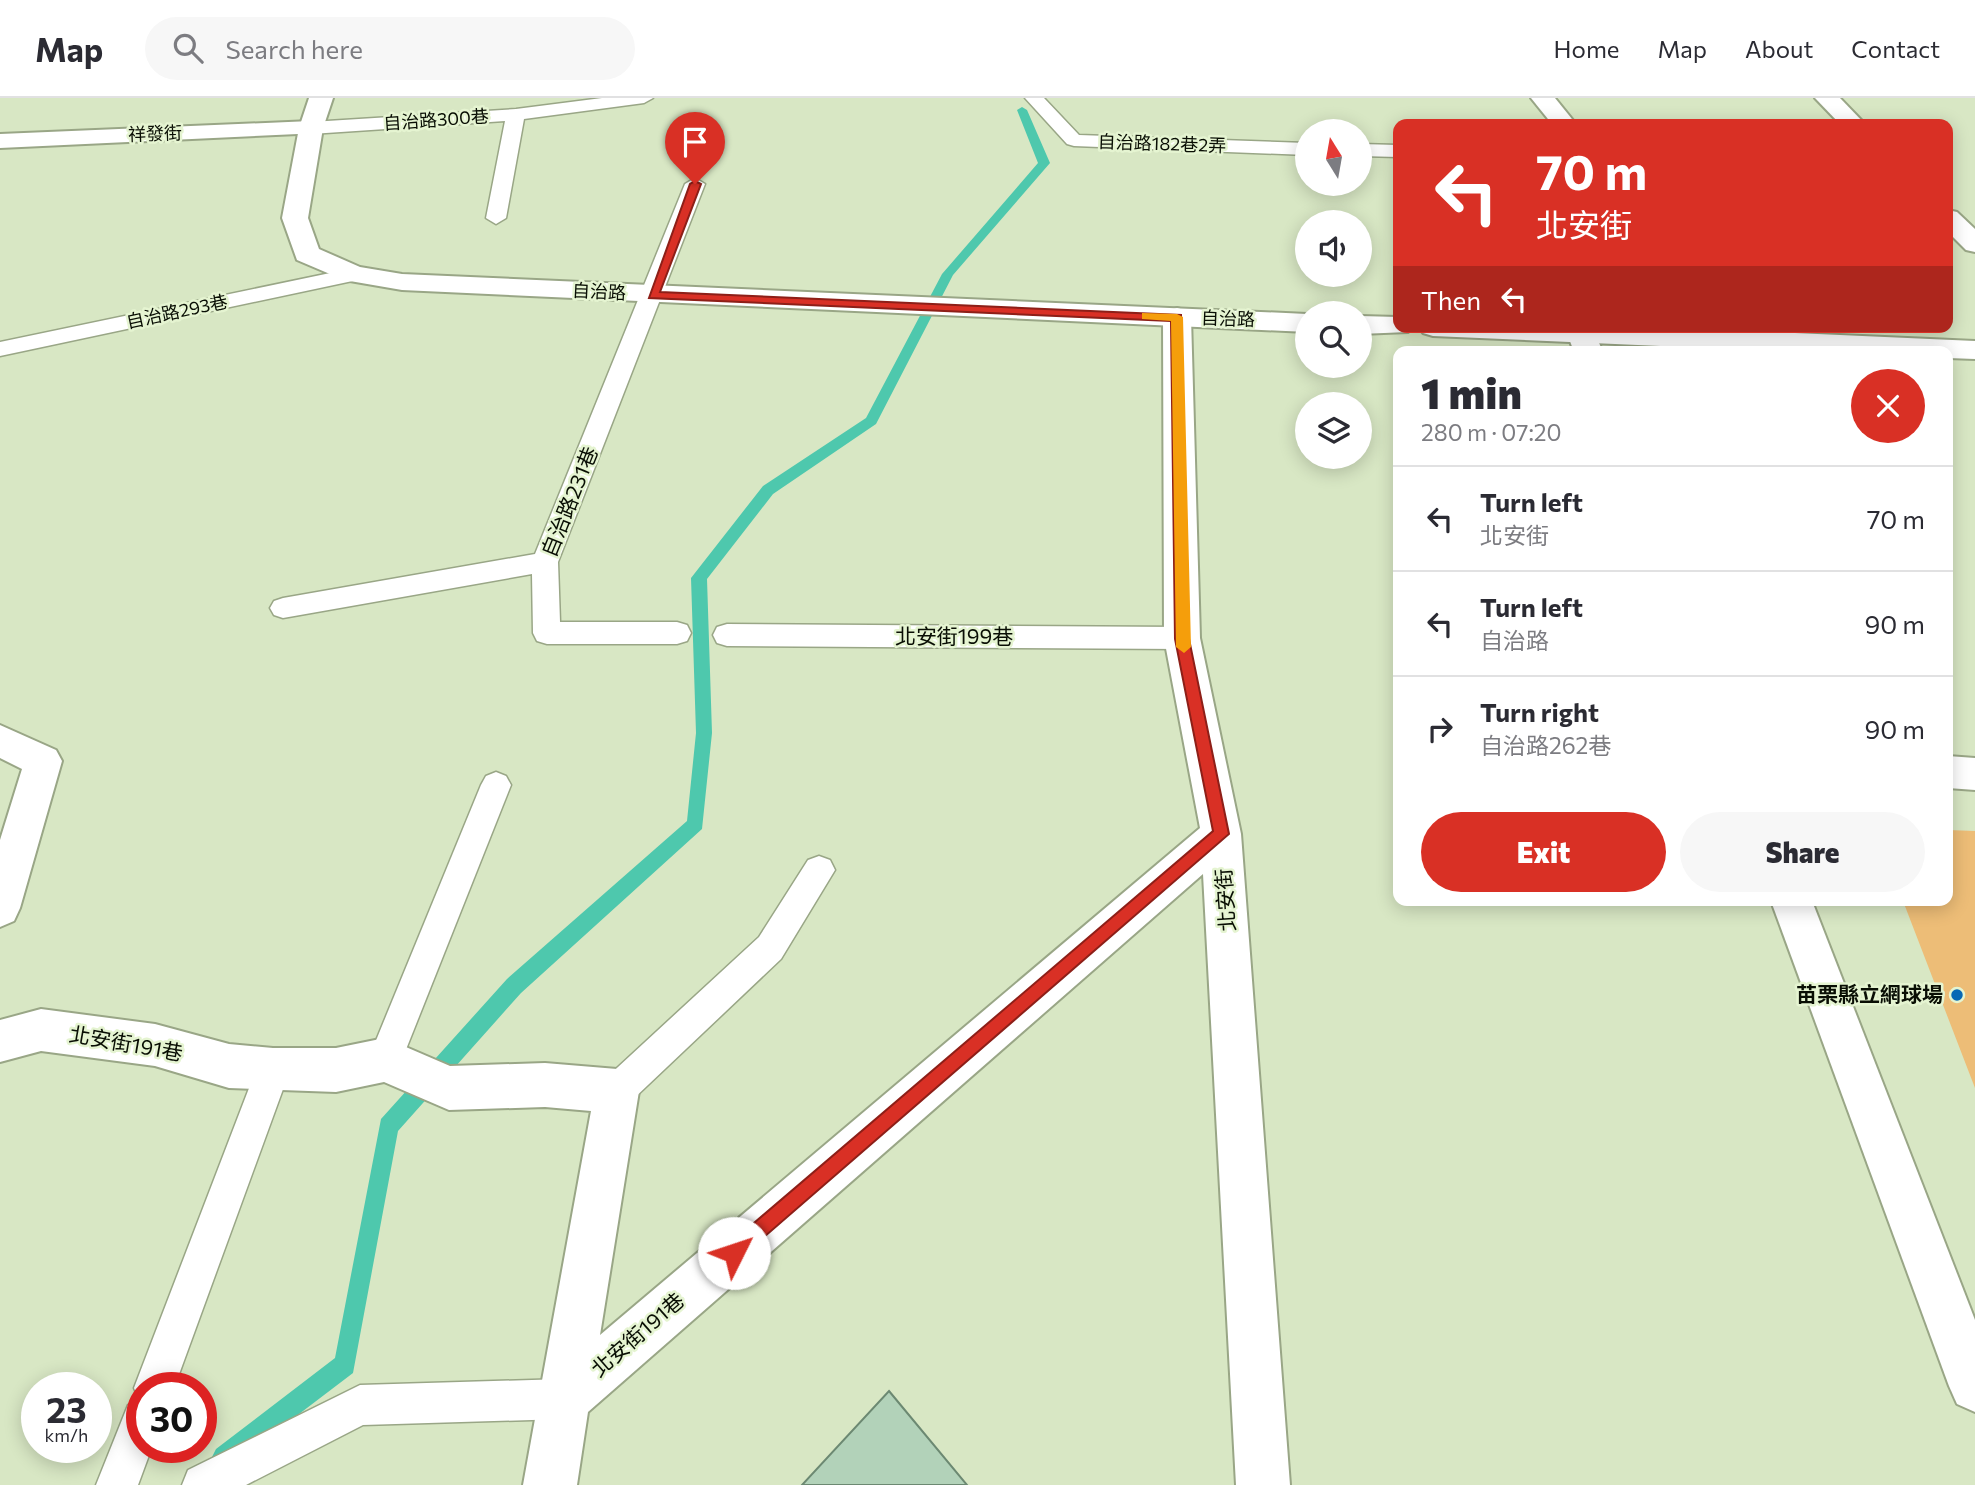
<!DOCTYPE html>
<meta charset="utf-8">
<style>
:root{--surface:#fff;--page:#f7f7f7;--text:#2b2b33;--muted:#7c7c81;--line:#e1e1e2;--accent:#d93025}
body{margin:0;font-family:Commissioner,"Noto Sans TC",sans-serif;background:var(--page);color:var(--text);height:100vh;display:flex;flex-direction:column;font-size:26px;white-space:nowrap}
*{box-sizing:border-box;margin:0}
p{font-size:23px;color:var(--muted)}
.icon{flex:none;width:38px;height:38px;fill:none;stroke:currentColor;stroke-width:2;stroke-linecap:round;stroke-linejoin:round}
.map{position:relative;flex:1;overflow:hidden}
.drawer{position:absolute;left:1393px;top:248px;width:560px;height:560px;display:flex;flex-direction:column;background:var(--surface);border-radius:14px;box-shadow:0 4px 18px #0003}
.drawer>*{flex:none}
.banner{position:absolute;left:1393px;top:21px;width:560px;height:214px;border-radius:14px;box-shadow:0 4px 18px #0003;background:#d93025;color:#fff;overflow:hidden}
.needle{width:46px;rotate:349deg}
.buttons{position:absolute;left:1295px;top:21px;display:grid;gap:14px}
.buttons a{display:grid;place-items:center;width:77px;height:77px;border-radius:50%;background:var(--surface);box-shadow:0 4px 18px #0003;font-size:35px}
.speed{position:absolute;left:21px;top:1274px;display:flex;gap:14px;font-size:35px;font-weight:700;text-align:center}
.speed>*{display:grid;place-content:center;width:91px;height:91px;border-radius:50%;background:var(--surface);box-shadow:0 4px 18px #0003;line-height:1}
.speed small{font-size:18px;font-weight:400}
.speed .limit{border:10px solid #d22;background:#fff;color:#111}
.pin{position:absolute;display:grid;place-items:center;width:60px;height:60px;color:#fff;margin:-72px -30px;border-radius:50% 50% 50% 0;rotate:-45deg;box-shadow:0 0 7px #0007}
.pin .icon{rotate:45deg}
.me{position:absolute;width:77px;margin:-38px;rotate:49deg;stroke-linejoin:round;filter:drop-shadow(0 0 5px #0008)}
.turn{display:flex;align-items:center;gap:24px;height:147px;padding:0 28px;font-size:32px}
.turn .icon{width:91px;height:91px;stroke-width:2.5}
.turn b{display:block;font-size:49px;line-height:60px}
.then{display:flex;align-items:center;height:66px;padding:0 28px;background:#0003;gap:14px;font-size:26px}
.round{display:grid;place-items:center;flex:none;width:74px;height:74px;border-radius:37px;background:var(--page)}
.overview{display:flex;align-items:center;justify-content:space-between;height:119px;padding:0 28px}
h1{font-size:42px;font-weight:800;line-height:52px}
.button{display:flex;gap:14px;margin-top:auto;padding:14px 28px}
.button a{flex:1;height:80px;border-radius:42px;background:var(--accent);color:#fff;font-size:28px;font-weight:800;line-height:80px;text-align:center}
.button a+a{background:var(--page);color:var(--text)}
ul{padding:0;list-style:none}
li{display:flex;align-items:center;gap:21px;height:105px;padding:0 28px;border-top:2px solid var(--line)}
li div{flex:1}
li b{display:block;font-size:26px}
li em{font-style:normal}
header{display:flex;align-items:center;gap:42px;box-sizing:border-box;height:98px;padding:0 35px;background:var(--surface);border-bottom:2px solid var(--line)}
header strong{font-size:33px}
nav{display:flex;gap:38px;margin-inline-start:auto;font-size:24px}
.search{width:490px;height:63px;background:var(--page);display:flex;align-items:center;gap:18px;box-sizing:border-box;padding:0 24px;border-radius:38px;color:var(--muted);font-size:26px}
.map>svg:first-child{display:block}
.green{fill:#edbd77}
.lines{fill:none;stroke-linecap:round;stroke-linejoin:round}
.stream{fill:#4ec8ad;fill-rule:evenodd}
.building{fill:#b2d2b9;stroke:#6c8972;stroke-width:2}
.lane-casing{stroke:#99a686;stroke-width:3}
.street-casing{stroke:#99a686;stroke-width:4}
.secondary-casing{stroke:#99a686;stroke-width:4}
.lane{fill:#fff;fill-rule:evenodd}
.street{fill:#fff;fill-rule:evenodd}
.secondary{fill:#fff;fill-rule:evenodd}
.route{fill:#d93025;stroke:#8d1f18;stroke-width:2}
.slow{fill:#f59e0b}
.poi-dot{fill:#0768b5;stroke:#e5f4d1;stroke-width:2.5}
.labels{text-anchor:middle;stroke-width:5;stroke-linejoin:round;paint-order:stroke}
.far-street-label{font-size:18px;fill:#090e04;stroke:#e5f4d1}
.street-label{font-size:21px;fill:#090e04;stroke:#e5f4d1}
.poi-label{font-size:21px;font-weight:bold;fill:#090e04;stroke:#e5f4d1;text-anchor:end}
</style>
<header>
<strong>Map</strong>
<div class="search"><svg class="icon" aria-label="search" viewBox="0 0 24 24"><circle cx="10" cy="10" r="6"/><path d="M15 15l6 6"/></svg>Search here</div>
<nav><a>Home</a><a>Map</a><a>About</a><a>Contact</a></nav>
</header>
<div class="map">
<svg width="1975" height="1387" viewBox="0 0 1975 1387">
<rect width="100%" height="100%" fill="#d8e7c4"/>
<!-- green -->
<polygon class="green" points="1948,732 1975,733 1975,990 1903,803 1948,803"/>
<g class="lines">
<!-- stream -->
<polygon class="stream" points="1022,9 1027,12 1050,65 953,177 876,326 773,396 707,481 712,635 702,731 521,895 398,1033 353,1275 232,1367 224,1371 216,1367 212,1359 216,1351 335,1260 381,1021 507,881 687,723 696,635 691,480 763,388 866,320 942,176 1038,65 1017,12"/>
</g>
<!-- building -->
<polygon class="building" points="889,1293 967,1387 802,1387"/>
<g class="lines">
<defs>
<g id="lane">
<polygon points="602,0 653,0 644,5 524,21 506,120 496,126 486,120 505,23 311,36 302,30 311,24 516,11"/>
<polygon points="1025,0 1044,0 1079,37 1307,45 1307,57 1074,48 1067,46"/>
<polygon points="1360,46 1398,47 1398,59 1360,58"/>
<polygon points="695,80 705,86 558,464 560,524 677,524 687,527 691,535 687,543 677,546 547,546 537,543 533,535 532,476 283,520 274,517 270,510 274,503 283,500 535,456 685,86"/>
<polygon points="354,170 362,171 365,176 362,181 0,258 0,244"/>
<polygon points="727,526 1182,529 1192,532 1196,540 1192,548 1182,551 727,548 717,545 713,537 717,529"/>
<polygon points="496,674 506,678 511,687 397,974 385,979 373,974 368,962 481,687 486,678"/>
<polygon points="819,758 830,762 835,772 781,861 629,1005 617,1010 605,1005 600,993 605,981 759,839 808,762"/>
<polygon points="273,955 285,960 290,972 174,1290 142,1290 142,1349 152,1349 138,1387 96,1387 128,1307 139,1302 134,1290 256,972 261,960"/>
<polygon points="564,1281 578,1287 584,1301 578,1315 564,1321 363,1327 246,1387 182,1387 188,1372 360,1287"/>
</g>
<g id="street">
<polygon points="1531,0 1555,0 1576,26 1552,26"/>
<polygon points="1815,0 1840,0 1865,26 1840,26"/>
<polygon points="311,23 320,25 323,30 320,35 0,50 0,36"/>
<polygon points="1948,112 1957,114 1975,131 1975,154 1966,152 1948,134"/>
<polygon points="1177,210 1187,213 1191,219 1200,540 1241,736 1290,1387 1236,1387 1203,776 588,1314 577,1387 523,1387 591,1013 545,1009 449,1012 384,984 336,994 229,990 155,968 41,953 0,964 0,922 41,911 155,926 229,946 273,950 336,950 385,940 450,968 545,965 617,971 633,977 639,993 600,1237 1200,730 1164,540 1163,219 1167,213"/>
<polygon points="1570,229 1592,229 1603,254 1574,254 1567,235"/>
<polygon points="0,627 56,652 62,663 20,810 14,823 0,829 0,742 22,671 0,660"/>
<polygon points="1948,658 1975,660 1975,692 1948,690"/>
<polygon points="1771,803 1812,803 1975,1222 1975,1314 1957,1306 1949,1288"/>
</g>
<g id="secondary">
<polygon points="309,0 333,0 323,30 308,120 319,151 360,169 402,176 1307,216 1307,234 402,192 344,182 297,162 282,120 299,30"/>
<polygon points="1360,218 1398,219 1398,229 1411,229 1408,234 1360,236"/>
<polygon points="1419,229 1656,229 1975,243 1975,261 1948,260 1948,254 1797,254 1433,238 1423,235"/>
</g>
</defs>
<!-- lane casing -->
<use href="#lane" class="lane-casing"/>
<!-- street casing -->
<use href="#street" class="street-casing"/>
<!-- secondary casing -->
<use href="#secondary" class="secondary-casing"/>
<!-- lane -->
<use href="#lane" class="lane"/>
<!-- street -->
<use href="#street" class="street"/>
<!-- secondary -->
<use href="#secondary" class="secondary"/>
</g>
<!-- route -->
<polygon class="route" points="695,83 701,86 660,194 1181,217 1189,541 1229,736 734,1165 727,1162 724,1155 727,1148 1213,733 1175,541 1171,223 649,200 690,86"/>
<!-- slow -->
<polygon class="slow" points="1142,215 1177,216 1183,219 1191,549 1184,555 1176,549 1171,223 1142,221"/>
<!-- markers -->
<circle class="poi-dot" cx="1957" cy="897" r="7"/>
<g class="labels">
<!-- far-street labels -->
<g class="far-street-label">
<text transform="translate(436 22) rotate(-4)" y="6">自治路300巷</text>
<text transform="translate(155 36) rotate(-2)" y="6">祥發街</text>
<text transform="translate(1162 46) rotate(2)" y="6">自治路182巷2弄</text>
<text transform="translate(599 194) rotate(3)" y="6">自治路</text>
<text transform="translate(177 214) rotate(-12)" y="6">自治路293巷</text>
<text transform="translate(1228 221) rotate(2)" y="6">自治路</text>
</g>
<!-- street labels -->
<g class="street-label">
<text transform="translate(570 404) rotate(-68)" y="7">自治路231巷</text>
<text x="954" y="546">北安街199巷</text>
<text transform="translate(1226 802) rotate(-94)" y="7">北安街</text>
<text transform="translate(126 946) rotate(10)" y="7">北安街191巷</text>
<text transform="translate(638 1237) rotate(-41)" y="7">北安街191巷</text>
</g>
<!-- poi labels -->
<g class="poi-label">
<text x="1943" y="904">苗栗縣立網球場</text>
</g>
</g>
</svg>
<div class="buttons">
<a><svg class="needle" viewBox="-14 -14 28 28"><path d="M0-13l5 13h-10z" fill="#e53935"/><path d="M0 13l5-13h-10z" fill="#7c7c81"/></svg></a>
<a><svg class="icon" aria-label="sound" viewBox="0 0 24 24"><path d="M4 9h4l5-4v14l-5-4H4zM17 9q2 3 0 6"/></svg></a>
<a><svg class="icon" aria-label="search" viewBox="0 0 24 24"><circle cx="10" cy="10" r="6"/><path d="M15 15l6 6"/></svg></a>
<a><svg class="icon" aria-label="layers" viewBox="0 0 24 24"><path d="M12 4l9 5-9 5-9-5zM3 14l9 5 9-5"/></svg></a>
</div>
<div class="speed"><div>23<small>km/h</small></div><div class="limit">30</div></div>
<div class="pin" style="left:695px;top:86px;background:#d93025"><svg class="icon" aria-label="arrive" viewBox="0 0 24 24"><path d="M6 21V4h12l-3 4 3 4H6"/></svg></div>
<svg class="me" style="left:734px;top:1155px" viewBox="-20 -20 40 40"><circle r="19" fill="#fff"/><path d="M0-13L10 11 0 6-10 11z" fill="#d93025"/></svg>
<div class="banner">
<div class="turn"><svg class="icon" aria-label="left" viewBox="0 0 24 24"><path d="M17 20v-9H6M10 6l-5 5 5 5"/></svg><div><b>70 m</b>北安街</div></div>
<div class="then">Then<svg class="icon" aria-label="left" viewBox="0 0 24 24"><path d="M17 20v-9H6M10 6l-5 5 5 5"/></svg></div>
</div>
<section class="drawer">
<div class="overview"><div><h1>1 min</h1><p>280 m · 07:20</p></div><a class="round" style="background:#d93025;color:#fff"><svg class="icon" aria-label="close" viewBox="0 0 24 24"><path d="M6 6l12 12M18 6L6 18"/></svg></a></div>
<ul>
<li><svg class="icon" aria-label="left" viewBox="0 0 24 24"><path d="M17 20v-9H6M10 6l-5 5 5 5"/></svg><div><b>Turn left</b><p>北安街</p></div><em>70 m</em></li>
<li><svg class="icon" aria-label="left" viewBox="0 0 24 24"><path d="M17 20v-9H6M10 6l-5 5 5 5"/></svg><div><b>Turn left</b><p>自治路</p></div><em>90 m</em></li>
<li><svg class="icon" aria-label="right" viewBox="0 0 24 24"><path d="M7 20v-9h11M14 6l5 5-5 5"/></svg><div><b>Turn right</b><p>自治路262巷</p></div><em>90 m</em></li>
</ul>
<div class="button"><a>Exit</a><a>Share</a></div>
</section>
</div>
